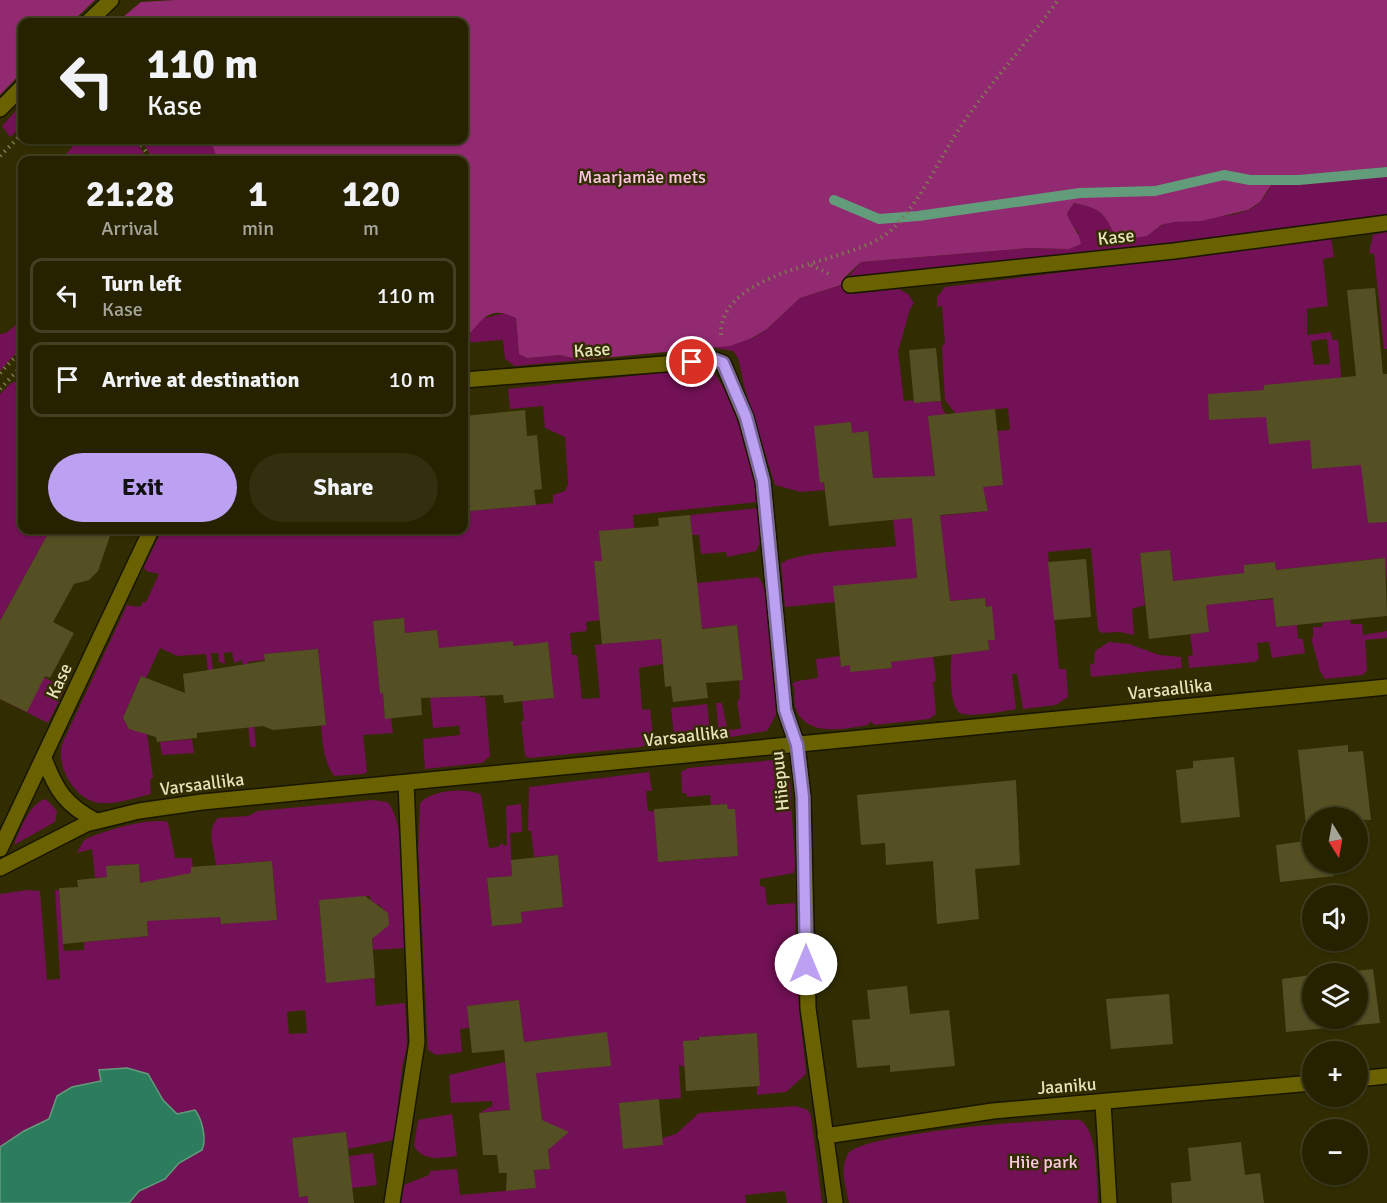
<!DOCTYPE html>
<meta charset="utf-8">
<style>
:root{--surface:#262200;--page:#322f0f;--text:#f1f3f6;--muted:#a4a499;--line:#423f22;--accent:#bca0f2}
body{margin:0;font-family:Signika,sans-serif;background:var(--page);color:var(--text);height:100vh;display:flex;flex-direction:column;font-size:22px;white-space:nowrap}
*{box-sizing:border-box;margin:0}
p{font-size:20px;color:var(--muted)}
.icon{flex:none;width:33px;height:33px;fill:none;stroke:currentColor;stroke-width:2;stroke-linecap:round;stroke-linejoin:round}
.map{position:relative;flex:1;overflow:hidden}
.side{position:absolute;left:18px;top:156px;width:450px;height:378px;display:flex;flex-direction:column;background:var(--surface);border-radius:12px;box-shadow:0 2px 4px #0004,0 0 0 2px var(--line)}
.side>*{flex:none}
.hud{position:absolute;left:18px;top:18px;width:450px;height:126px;border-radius:12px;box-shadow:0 2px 4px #0004,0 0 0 2px var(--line);background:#262200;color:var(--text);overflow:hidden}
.needle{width:39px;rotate:169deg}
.buttons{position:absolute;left:1302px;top:807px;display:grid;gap:12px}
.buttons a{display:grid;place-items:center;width:66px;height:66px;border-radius:50%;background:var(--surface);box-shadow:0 2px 4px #0004,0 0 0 2px var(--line);font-size:30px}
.pin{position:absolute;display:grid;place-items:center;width:51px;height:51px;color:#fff;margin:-26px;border:3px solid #fff;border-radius:50%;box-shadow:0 2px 6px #0007}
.me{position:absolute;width:66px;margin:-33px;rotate:0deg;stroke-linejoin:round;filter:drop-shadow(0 0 4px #0008)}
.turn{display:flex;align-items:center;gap:21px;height:126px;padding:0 30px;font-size:27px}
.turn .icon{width:78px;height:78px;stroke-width:2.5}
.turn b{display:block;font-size:42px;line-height:51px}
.eta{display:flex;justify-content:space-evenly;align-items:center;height:102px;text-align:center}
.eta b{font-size:36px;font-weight:700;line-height:42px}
.cta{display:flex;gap:12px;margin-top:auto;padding:12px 30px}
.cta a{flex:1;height:69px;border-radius:36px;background:var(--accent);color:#111;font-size:24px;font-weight:700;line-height:69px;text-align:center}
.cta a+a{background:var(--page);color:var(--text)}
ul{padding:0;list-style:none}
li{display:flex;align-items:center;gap:18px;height:75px;margin:0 12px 9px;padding:0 18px;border:3px solid var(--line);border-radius:12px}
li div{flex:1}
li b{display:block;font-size:22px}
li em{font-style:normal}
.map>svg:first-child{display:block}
.green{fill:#721155;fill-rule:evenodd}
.forest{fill:#922a71}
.water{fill:#2b7d5d;stroke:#639c7a;stroke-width:1.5}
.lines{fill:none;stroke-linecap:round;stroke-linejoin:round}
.stream{stroke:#639c7a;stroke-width:10}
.building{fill:#545024}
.service-casing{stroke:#181500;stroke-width:18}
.minor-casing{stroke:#181500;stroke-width:18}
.path{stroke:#7e7a50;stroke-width:4;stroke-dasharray:1.5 4.5;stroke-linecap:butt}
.service{stroke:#6a6200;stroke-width:15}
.minor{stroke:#6a6200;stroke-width:15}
.route-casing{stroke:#7a689d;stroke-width:15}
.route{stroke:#bca0f2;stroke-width:10}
.labels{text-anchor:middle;stroke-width:5;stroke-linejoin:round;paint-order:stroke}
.park-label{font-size:18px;fill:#fdc6e5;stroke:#322d00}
.street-label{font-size:18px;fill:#e6e3bc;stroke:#322d00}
</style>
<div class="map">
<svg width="1387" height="1203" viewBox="0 0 1387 1203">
<rect width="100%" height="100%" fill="#322d00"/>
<!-- green -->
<g class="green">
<polygon points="22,104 22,127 10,137 2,126"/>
<polygon points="79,140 135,140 148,160 60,160"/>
<polygon points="141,140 210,140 218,160 154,160"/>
<path d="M1387,167V214L1171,243L848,277L861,262L1029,248L1069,249L1079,233L1069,222L1067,213L1074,203C1098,208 1104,211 1114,234L1147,236C1151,233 1156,228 1162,225C1185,214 1241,223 1260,202C1266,196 1270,186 1275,179Z"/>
<polygon points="1387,232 1387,349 1384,349 1374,254 1369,253 1373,235"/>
<path d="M1331,238L1334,257L1323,259L1328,306L1307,309V335L1331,332L1332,340H1338L1347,446L1387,442V582L1384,558L1276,570L1275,562L1244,565L1248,601L1273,599L1276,627L1297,625L1298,639H1303L1305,653L1272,658L1269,642L1257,643L1259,659L1255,662L1189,668L1188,656L1193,655L1190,634L1209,632L1203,578L1173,581L1170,550L1140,554L1145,605L1132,609L1134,635L1120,632L1102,633L1098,630L1091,548L1048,552L1059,669H1066L1068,697L1056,705L1023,709L1017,674H1012L1016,709C1006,711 968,718 960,713C949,705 950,666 952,654L989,650L988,640H994L991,606L986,607L985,598L950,601L946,562L916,565C916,604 934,642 936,681L933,682L936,714L929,719L874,725L871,721L868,725C843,729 806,738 795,707C793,699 797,690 792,684L797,681L818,678L816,659L840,656L841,666L850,665V671L891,668V662L899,661L835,602L785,607L781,564C795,551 873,549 896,546L893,520L873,478L868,431L820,483L824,482L825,490L801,492L775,485L745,389L738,358L733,351L715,348L753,338L767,329L800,298L844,284L846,293L851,294L899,289L908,294L914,303L910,309L898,352L904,401L913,400L914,403L941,401L942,408L948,417L930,431L936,492L1002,485L997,431L1010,430L1008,408L980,411L959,418L945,400L942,347L945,343L942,306L937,307V297L945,287ZM1327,339L1330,364L1314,365L1311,341ZM986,498L987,511L927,517L957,501Z"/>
<polygon points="506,313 516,318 519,354 527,358 560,355 581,360 515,366 505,359 503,340 464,343 464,339 480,319"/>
<polygon points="22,320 22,346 0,371 0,334 6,333"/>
<path d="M697,369L713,372C734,397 755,470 758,502L633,515L634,528L602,561L594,562L596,579L667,586L758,577C774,593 774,678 776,704V715L767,731L719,739L716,703H722L727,728L732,730L741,728L737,702L740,697L739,680H743L737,625L660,633L663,664L639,668L642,710L650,709L653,736L650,743L641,747L530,758L525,756L521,721H524L522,701L554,698L548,643L513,646V642L474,645L479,697H485L490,756L482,763L425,769L423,739L460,735L459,726L433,728L430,697L440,663L437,630L405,633L403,618L373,621L380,693H383L385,718H391L393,733L363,735L367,772L364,774L334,776C324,763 322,741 321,725L326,724L318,649L265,654V660L248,662L256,747H250L242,660L234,663L232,652L224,653L225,664L219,662L218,653H211L213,671H208L206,654L177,656L160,648L146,678L141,676L123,718L129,729L147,733L153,777L150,780L151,794C134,798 115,805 99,803C74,799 56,767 62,744L127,605L140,607L143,602H146L159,574L146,571L144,567L162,530H464V435L471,511L553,503V495L565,491L568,484L565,437L545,428L543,406L510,409L508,389ZM609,619L612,643L595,645L600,698L582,699L577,655H572L570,633L587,631L586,622Z"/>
<polygon points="22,380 22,530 50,530 0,621 0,394 11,383"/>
<polygon points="758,508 761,540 756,551 727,557 726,552 701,554 699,535 692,535 690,515"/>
<polygon points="1350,619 1351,624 1362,624 1363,635 1387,631 1387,638 1365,640 1367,670 1363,675 1325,679 1320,671 1311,638 1313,638 1313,627 1322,627 1322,623"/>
<polygon points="0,625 28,668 65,689 48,723 0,699"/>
<polygon points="1109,642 1129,644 1159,655 1181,657 1182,668 1091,677 1090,663 1094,665 1095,651"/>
<polygon points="707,704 711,740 679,743 674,736 671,708"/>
<polygon points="192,739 194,753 162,755 160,742"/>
<path d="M774,760L786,771L790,784L795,865L794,873L760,879V886L765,887L767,905L795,903L796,975L806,1074L786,1092L757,1095V1087L760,1086L757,1033L699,1037L685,1067L679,1065L681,1098L619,1103L623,1148L663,1145L662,1138L676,1134L699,1113L796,1106L808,1110L811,1116L822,1203H787L785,1191L745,1195L746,1203H401L404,1185L429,1175L430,1171L457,1169L460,1195L536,1188L534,1170L549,1169L548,1146L553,1145L559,1139L543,1123L540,1106L479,1113L492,1106V1101L451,1103L449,1075L505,1062L506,1068L550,1063L548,1039L524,1042L519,1000L468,1006L469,1028L460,1029L462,1052L436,1055L428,1050L418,851L420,803C432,790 466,787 481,795L489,848L498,847L502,843L504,846L507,845L506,806L521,804L522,832L510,833L512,876L487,879L492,926L522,923L521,912L563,907L558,855L534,857L531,831H528L529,787L649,772L652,791H646L648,811H655L658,862L738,856L734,809H728L727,804L711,805L710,795L687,797L686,793H682L681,772L688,768Z"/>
<path d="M46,799L57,811L55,822L14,845C19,831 30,802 46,799Z"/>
<path d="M372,800L387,802C408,822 404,916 406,948L373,950L372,932L387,913L379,905L371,904L370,896L319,901L326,982L374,978L376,1006L405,1003L407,1046L402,1068L394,1140L348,1149L346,1132L292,1138L299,1197L308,1196V1203H129L139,1191L165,1179L169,1172L182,1117C140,1088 170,1063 99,1071L102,1081L0,1176V894L27,890L40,891L47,980L60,979L55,890H59L64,951L84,950V942L148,936L144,882L140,883L139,864L107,866V877L95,878L92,849L77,853L84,840C102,831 149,817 168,822L175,858H192L197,918L220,917L221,924L277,919L272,861L216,865C215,851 205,831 218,818L248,816L258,811ZM305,1010L307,1033L289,1034L287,1012Z"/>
<path d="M452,1114L457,1156C441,1158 423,1162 414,1146L418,1120Z"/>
<path d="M1080,1120C1099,1131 1096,1182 1098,1203H849C846,1187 839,1169 848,1154C861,1133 1049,1118 1080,1120Z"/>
<polygon points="373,1153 377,1185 352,1188 349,1156"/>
</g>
<!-- forest -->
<g class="forest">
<polygon points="0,0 95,0 72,22 22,22 22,72 0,95"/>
<path d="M176,0H1387V167L1275,179L1260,202L1248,210L1201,221L1173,222L1161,225L1147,236L1128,239L1114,234C1104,211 1098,208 1074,203L1067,213C1070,225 1079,231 1081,244L1069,249L1029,248L861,262L844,278V284L800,298L767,329L752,338L730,346L581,360L560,355L527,358L519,354L516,318C485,303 482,324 464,339V160H218L211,142L210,140H464V22H124L123,17L141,2Z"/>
</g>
<!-- water -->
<path class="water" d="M127,1068L148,1074L163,1100L177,1114L195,1110C202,1119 207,1139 202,1150L179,1163L165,1179L139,1191L129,1203H0V1147L24,1131L49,1119L57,1096L72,1087L101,1081L99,1070Z"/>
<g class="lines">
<!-- stream -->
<polyline class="stream" points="834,200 879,219 918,216 1080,193 1155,191 1224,175 1250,180 1299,180 1387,172"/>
</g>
<!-- building -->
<g class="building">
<polygon points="1375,288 1383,374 1387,374 1387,522 1368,523 1361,465 1312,469 1310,440 1269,444 1266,417 1209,420 1208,394 1264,390 1264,385 1356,376 1347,290"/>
<polygon points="936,348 941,401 914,403 909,350"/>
<polygon points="995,409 1003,485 983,487 988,511 940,515 950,601 985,598 986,607 992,606 995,640 988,640 989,650 891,662 892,668 850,672 850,665 841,667 833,586 917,578 912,518 829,526 824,482 820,483 814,426 851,422 852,433 868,431 873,478 935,476 928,416"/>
<polygon points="525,410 527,436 537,435 542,489 534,490 536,505 470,511 464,416"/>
<polygon points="690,515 702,629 737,625 743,680 706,683 708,698 673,702 671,686 665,687 661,639 602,644 594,561 602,561 599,531 659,526 658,518"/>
<polygon points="50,530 112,530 98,571 89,580 74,584 53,622 74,633 50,678 45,676 27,712 0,699 0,621"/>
<polygon points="1170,550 1173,581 1244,573 1244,565 1275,562 1276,570 1385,558 1387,616 1276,627 1273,598 1206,605 1209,632 1149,639 1140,553"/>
<polygon points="1086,559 1091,617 1054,620 1048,562"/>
<polygon points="404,618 405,633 437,630 439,648 513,641 513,646 548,642 554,698 504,703 503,695 421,698 422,715 385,719 383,693 380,694 373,621"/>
<polygon points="318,649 326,725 273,730 263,726 197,733 197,738 157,742 156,737 129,729 123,718 141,676 185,693 183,674 265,661 264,654"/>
<polygon points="1348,745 1348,752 1363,751 1371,820 1312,818 1312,825 1306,825 1298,750"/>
<polygon points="1234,757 1240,817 1181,823 1176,770 1193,768 1193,761"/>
<polygon points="1016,780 1020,865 975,869 979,919 937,924 933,861 886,865 885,843 861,845 857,795"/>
<polygon points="727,804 728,809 735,809 738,856 658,862 654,809"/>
<polygon points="1312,840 1312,862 1333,862 1334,876 1280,882 1276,845"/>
<polygon points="558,855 563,907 521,912 522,923 492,926 487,878 512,876 511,860"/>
<polygon points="272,861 277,920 221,924 220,917 147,921 148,936 63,944 59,888 78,887 77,880 107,877 106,866 139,864 140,883 191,873 191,867"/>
<polygon points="365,896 388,913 389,925 372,939 375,978 326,983 319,900"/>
<polygon points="1373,969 1380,1023 1286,1032 1282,979 1312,975 1312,1018 1358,1018 1358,974 1330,974"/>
<polygon points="907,986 910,1014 949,1010 955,1066 890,1072 890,1065 857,1068 852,1020 870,1019 867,990"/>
<polygon points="1169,994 1173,1044 1111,1049 1106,999"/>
<polygon points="519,1000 524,1042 607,1032 611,1066 536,1073 542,1120 569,1132 548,1150 550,1169 534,1170 536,1188 506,1191 507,1173 499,1173 497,1155 483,1155 479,1113 510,1110 504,1050 472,1053 467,1006"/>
<polygon points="757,1033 760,1086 686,1091 683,1041 699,1040 699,1037"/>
<polygon points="659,1099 663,1145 623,1149 619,1103"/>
<polygon points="346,1132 354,1203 308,1203 308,1196 299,1197 292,1138"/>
<polygon points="1241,1142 1245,1175 1260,1173 1264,1203 1172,1203 1171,1183 1191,1181 1188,1148"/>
</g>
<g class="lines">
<defs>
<g id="service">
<polyline points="88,22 111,0"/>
<polyline points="0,109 22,87"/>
</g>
<g id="minor">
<polyline points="850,285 1174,251 1387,223"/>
<polyline points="464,380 715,360 723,363 746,418 763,481 785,710 797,745 803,797 808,1008 835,1203"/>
<path d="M44,758C56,791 66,805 96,821"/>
<polyline points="0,849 151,530"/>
<polyline points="0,868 86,824 139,811 202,802 1387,687"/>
<polyline points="1358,1079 1387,1076"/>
<polyline points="1103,1103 1109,1203"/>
<polyline points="825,1136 993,1111 1312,1083"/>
<polyline points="392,1203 417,1042 406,783"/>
</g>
</defs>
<!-- service casing -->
<use href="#service" class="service-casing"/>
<!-- minor casing -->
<use href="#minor" class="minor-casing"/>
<!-- path -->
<g class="path">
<polyline points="138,140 152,160"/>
<polyline points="0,156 22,134"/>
<polyline points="811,265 829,274"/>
<path d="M721,335C719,271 841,264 882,237C913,218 940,157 961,126C991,82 1027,43 1058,0"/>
<polyline points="0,373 22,350"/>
<polyline points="0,389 22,366"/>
</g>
<!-- service -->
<use href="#service" class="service"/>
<!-- minor -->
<use href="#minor" class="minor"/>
</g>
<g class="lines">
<defs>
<polyline id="route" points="692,362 715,360 723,363 746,417 763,481 785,710 797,745 803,797 806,964"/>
</defs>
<!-- route casing -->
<use href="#route" class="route-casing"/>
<!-- route -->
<use href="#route" class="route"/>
</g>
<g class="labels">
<!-- park labels -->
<g class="park-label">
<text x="642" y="183">Maarjamäe mets</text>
<text x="1043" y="1168">Hiie park</text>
</g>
<!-- street labels -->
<g class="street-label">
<text transform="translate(1116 237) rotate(-6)" y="6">Kase</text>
<text transform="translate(592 350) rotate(-4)" y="6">Kase</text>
<text transform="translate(59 681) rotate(-65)" y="6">Kase</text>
<text transform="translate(1170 689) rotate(-6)" y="6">Varsaallika</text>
<text transform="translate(686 736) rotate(-6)" y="6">Varsaallika</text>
<text transform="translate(780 781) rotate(-96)" y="6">Hiiepuu</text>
<text transform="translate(202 784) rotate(-7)" y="6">Varsaallika</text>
<text transform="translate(1067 1086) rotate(-4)" y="6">Jaaniku</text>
</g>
</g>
</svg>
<div class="buttons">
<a><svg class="needle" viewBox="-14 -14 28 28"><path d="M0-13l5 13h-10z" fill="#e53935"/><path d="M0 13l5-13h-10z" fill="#a4a499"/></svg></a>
<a><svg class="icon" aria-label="sound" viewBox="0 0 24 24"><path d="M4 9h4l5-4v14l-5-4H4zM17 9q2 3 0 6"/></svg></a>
<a><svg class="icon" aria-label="layers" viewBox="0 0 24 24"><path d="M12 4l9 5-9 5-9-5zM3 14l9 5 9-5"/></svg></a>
<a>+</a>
<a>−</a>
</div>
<div class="pin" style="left:692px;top:362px;background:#d93025"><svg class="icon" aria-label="arrive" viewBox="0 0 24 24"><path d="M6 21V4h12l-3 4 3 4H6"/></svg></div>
<svg class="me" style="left:806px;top:964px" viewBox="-20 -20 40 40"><circle r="19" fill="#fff"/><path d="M0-13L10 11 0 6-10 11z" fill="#bca0f2"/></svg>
<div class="hud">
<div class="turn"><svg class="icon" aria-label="left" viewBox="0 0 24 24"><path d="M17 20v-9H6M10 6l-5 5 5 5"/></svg><div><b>110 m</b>Kase</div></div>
</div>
<section class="side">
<div class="eta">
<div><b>21:28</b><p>Arrival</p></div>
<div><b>1</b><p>min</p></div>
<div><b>120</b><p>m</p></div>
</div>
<ul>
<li><svg class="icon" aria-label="left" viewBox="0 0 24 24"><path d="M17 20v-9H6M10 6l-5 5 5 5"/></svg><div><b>Turn left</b><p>Kase</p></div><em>110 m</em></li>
<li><svg class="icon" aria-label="arrive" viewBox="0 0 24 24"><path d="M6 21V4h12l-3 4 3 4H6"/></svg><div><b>Arrive at destination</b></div><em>10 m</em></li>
</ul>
<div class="cta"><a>Exit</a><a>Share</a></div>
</section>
</div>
